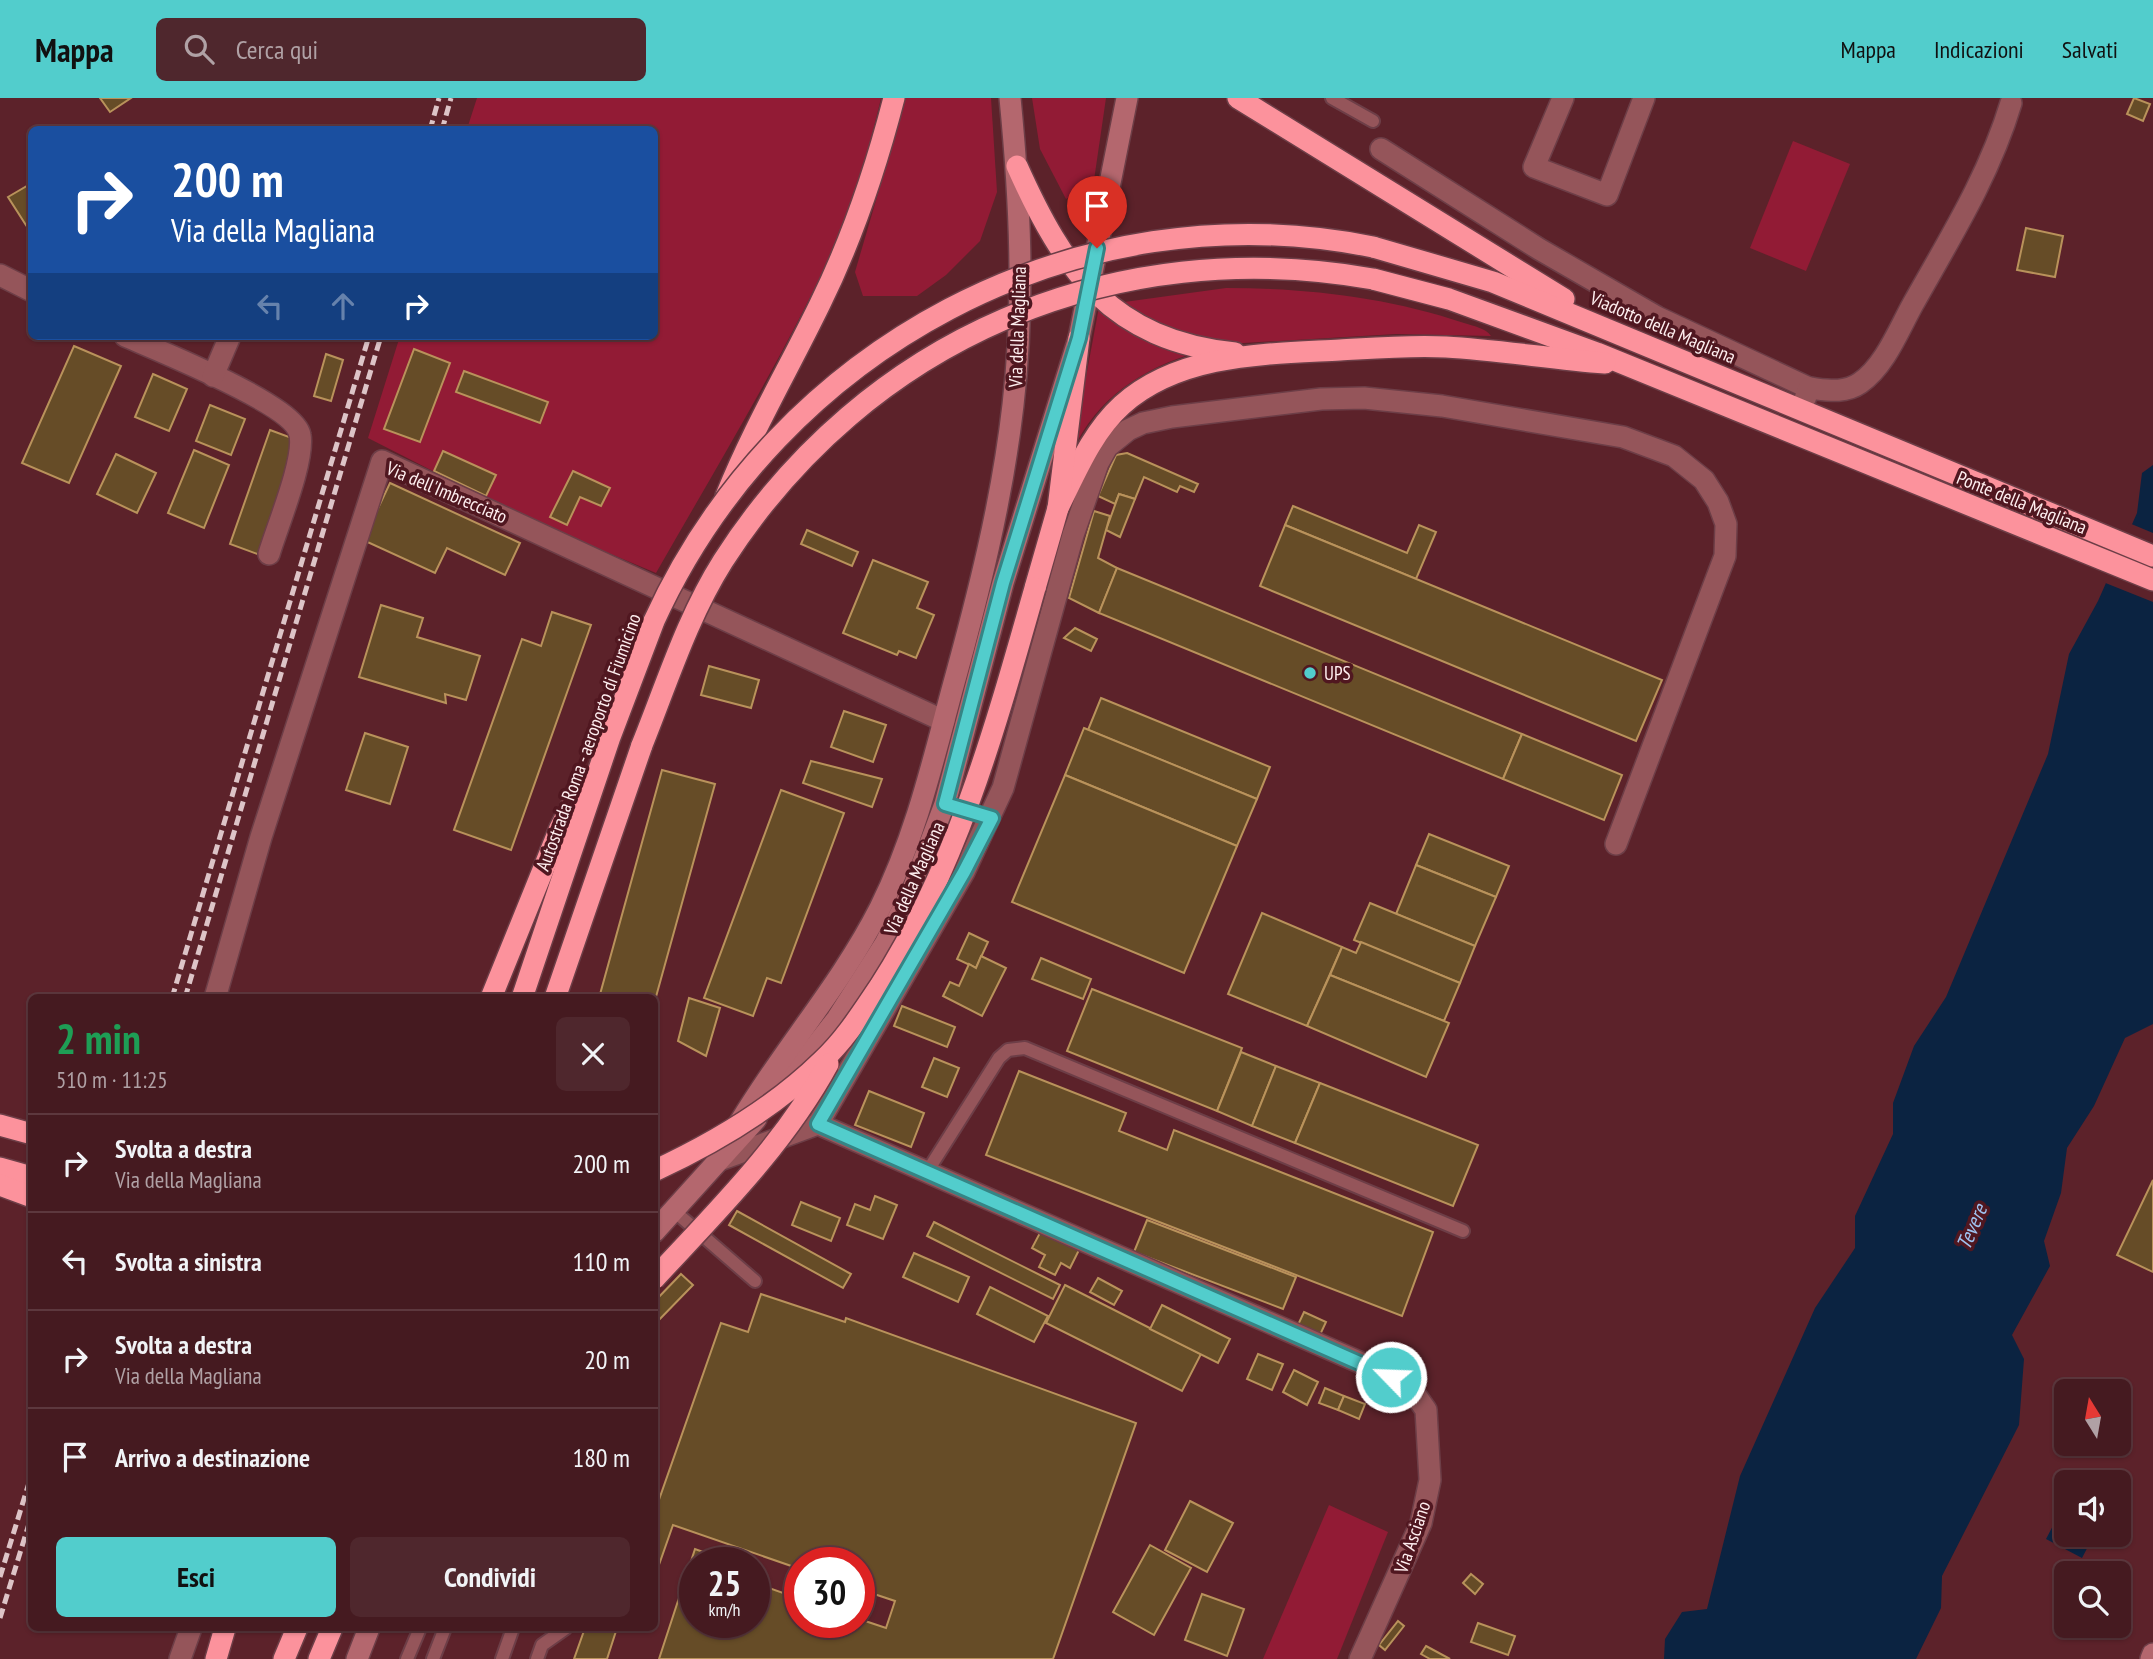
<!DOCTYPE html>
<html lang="it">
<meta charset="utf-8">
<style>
:root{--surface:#451a20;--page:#4f272d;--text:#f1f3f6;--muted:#b0a1a5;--line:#5d383e;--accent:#52cdcc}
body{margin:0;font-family:"PT Sans Narrow",sans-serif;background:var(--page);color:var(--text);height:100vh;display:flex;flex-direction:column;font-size:26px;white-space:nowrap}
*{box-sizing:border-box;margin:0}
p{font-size:23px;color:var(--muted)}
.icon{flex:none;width:38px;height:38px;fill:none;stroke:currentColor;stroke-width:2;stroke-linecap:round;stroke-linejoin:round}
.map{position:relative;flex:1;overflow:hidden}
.side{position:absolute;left:28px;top:896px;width:630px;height:637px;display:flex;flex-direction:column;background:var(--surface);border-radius:10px;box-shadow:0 2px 5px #0004,0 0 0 2px var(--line)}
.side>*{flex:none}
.guide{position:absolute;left:28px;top:28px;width:630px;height:214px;border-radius:10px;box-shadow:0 2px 5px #0004,0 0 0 2px var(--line);background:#1a4fa0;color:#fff;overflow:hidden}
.needle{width:46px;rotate:349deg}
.buttons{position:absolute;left:2054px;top:1281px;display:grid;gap:14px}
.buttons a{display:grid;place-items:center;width:77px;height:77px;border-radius:10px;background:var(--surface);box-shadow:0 2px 5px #0004,0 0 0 2px var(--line);font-size:35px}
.speed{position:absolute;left:679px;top:1449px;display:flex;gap:14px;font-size:35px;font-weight:700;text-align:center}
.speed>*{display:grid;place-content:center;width:91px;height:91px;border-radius:50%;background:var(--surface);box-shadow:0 2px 5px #0004,0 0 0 2px var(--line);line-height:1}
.speed small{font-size:18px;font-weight:400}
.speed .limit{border:10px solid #d22;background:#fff;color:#111}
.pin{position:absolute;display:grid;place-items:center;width:60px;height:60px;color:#fff;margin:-72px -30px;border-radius:50% 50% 50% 0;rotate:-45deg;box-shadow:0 0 7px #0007}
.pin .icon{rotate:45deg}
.me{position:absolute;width:77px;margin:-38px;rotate:294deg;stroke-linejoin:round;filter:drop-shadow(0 0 5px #0008)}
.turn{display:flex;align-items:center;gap:24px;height:147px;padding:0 28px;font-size:32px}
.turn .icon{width:91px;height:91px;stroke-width:2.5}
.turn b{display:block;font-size:49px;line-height:60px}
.lanes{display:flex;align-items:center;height:66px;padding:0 28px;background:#0003;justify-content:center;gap:35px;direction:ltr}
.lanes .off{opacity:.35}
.round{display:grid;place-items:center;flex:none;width:74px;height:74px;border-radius:10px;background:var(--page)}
.head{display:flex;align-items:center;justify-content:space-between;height:119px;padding:0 28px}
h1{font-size:42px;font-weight:700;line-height:52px;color:#1e9e55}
.button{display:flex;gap:14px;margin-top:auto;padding:14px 28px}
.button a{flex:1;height:80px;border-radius:10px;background:var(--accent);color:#111;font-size:28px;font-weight:700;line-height:80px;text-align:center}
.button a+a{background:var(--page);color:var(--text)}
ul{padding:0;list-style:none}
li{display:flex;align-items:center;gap:21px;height:98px;padding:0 28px;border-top:2px solid var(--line)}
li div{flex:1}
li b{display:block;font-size:26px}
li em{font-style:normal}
header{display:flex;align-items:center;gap:42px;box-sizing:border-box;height:98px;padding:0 35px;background:var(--accent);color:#111}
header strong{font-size:33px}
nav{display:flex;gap:38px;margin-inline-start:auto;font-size:24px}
.search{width:490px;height:63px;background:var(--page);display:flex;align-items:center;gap:18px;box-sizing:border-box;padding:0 24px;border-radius:10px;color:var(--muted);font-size:26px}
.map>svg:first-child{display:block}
.green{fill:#921b35}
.water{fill:#0b2341}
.pier{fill:#5c222a}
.building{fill:#664c27;stroke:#b9925b;stroke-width:2}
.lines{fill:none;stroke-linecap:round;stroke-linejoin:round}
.lane-casing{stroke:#6d3e47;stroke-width:16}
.street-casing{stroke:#6d3e47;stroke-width:24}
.secondary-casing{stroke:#6d3e47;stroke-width:24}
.highway-casing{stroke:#6d3e47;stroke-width:24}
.lane{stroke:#95555a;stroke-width:12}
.street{stroke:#95555a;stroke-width:21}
.secondary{stroke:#b4676e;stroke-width:21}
.highway{stroke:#fc929c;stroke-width:21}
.rail{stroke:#ddc4c7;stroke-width:5;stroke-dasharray:10 5;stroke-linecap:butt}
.highway-bridge-casing{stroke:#6d3e47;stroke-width:24;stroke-linecap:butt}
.highway-bridge{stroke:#fc929c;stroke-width:21}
.route-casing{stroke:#358585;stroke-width:18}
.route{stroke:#52cdcc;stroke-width:12}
.poi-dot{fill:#52cdcc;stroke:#501720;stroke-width:2.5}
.labels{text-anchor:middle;stroke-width:7;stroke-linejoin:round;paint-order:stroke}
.street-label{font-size:19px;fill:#ffeff0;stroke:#501720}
.poi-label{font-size:19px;fill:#ffeff0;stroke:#501720;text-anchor:start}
.water-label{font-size:21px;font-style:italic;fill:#9fc3f0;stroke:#501720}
</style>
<header>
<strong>Mappa</strong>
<div class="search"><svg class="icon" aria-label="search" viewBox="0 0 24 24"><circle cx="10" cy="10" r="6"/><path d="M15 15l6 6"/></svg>Cerca qui</div>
<nav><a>Mappa</a><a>Indicazioni</a><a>Salvati</a></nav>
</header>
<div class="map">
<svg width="2153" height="1561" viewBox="0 0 2153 1561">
<rect width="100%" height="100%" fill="#5c222a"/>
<!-- green -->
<g class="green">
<path d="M477,0H881C869,51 853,110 831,157C779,266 716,370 656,475L525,420L368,340L400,238H654V32L467,31Z"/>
<polygon points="906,0 991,0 997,94 980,143 946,177 917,198 863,198 855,174"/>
<polygon points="1032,0 1106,0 1093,89 1066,101 1040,51"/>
<polygon points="1793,43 1850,66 1806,173 1750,150"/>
<path d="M1226,190C1307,190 1387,199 1464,225C1473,228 1486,230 1491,238L1396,236L1227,246L1170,233L1117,205Z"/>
<path d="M1099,209L1198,254C1142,270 1097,300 1072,354Z"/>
<polygon points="1329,1407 1388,1434 1337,1561 1263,1561"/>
</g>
<!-- water -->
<g class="water">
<polygon points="2153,367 2153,926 2125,940 2094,1008 2067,1050 2061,1095 2044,1143 2050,1168 2012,1237 2024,1261 2019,1327 1942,1478 1941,1510 1916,1561 1664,1561 1665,1541 1682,1514 1707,1511 1740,1378 1815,1210 1855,1150 1855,1118 1893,1036 1893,1005 1914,948 1946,899 2048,656 2069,556 2098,503 2137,415 2142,375"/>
<polygon points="2067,1401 2067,1437 2094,1437 2082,1460 2046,1441"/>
</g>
<!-- pier -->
<polygon class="pier" points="2129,425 2153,435 2153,504 2103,484"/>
<!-- building -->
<g class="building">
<polygon points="100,0 131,0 110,14"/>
<polygon points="2134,0 2150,6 2143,23 2127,16"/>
<polygon points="32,85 32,134 31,135 8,99"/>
<polygon points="2026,130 2063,138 2055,179 2017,172"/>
<polygon points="74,248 121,268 69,385 22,365"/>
<polygon points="414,251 450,265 420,344 384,331"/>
<polygon points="326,256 343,262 331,303 314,298"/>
<polygon points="464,273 548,304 540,325 456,294"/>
<polygon points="153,276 187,291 169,333 135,319"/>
<polygon points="210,307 245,321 231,357 196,343"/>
<polygon points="270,332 300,343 260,457 230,446"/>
<polygon points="194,352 229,367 204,430 168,415"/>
<polygon points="443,353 496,377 486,398 434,373"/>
<polygon points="1127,355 1198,386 1194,394 1180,388 1177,394 1144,379 1135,401 1119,396 1115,406 1098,398 1116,357"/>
<polygon points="116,356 156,375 137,415 97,396"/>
<polygon points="573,373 610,390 601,408 580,399 567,427 550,419"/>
<polygon points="390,385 520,445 505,477 447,450 435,475 363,442"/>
<polygon points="1119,396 1135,401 1120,439 1106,432"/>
<polygon points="1293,408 1407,455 1419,427 1436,434 1416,481 1285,427"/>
<polygon points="1094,413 1110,418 1098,460 1117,470 1099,515 1069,500"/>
<polygon points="1285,427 1662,582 1636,643 1260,488"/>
<polygon points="807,432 858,454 852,468 801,446"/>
<polygon points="873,462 928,484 917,510 934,517 916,560 899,553 897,557 843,535"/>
<polygon points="1117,470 1522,636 1503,681 1099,515"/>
<polygon points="381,507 423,520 417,539 480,558 466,602 445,596 446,605 359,579"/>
<polygon points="552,514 591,527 511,752 454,732 522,541 541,548"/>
<polygon points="1075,530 1097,541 1091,553 1064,540"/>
<polygon points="709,568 759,582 751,610 701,597"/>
<polygon points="1101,600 1270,669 1257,701 1088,632"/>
<polygon points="844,613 886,627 873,664 831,649"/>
<polygon points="1084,630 1257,701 1237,748 1065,677"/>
<polygon points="365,635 408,649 390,706 346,692"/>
<polygon points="1522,636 1622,677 1604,722 1503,681"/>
<polygon points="811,663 882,681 872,709 803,685"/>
<polygon points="662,672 715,686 654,906 654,900 599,900"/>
<polygon points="1065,677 1237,748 1184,875 1012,804"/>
<polygon points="781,692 844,715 781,885 767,880 753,918 704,900"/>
<polygon points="1429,736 1509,768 1496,799 1416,767"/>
<polygon points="1416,767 1496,799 1475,848 1396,816"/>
<polygon points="1370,805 1475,848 1460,885 1354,842"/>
<polygon points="1262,815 1342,849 1307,928 1228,896"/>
<polygon points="969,835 988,844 976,870 957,861"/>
<polygon points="1361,844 1460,885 1444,923 1330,877 1342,849 1356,855"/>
<polygon points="981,858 1006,870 982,918 943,898 950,884 959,888 969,866 976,870"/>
<polygon points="1041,860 1091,881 1083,901 1032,881"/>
<polygon points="1330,877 1449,925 1426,979 1307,928"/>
<polygon points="1092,891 1242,950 1217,1013 1067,953"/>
<polygon points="689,900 720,910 706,958 678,943"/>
<polygon points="902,908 955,929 947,949 894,928"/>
<polygon points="1241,954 1276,968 1252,1028 1217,1013"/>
<polygon points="934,960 959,970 947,999 922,989"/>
<polygon points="1276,968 1320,985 1295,1045 1252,1028"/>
<polygon points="1019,973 1126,1015 1119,1033 1167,1052 1174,1032 1433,1134 1402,1218 986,1057"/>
<polygon points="1320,985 1478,1047 1453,1108 1295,1045"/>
<polygon points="869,993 924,1015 911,1049 855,1027"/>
<polygon points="2153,1082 2153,1174 2117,1157"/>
<polygon points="875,1098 897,1107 883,1141 847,1127 855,1106 870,1112"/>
<polygon points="801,1104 840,1120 831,1143 792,1127"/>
<polygon points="737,1113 851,1176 843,1190 729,1127"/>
<polygon points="1147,1122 1296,1179 1283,1211 1134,1154"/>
<polygon points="934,1124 1060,1187 1053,1201 927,1138"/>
<polygon points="1042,1131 1080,1150 1070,1170 1061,1165 1055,1177 1039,1169 1045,1157 1032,1150"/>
<polygon points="914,1155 969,1179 958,1204 903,1179"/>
<polygon points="681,1176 693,1187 654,1227 654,1204"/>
<polygon points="1098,1180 1122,1193 1114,1207 1090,1194"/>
<polygon points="1065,1187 1201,1256 1182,1293 1046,1225"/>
<polygon points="990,1189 1048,1218 1034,1244 977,1216"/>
<polygon points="761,1196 845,1224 846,1220 1136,1325 1053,1561 659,1561 695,1451 734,1465 695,1465 695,1524 754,1524 754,1472 759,1474 755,1485 800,1501 800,1524 859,1524 859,1521 886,1530 895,1503 859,1491 859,1465 800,1465 800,1471 673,1427 654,1481 654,1416 721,1225 748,1234"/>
<polygon points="1162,1207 1230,1241 1218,1265 1150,1231"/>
<polygon points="1304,1214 1326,1224 1319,1239 1297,1229"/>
<polygon points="1258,1256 1283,1266 1272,1292 1247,1281"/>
<polygon points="1294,1272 1318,1284 1307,1307 1283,1294"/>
<polygon points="1325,1290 1344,1298 1338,1312 1319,1305"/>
<polygon points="1344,1298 1365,1306 1359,1321 1338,1312"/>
<polygon points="1190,1403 1233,1425 1207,1474 1165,1452"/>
<polygon points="1150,1447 1191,1470 1154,1537 1113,1514"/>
<polygon points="1471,1476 1483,1486 1475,1496 1463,1485"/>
<polygon points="1202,1496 1244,1511 1227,1558 1185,1542"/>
<polygon points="1398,1523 1404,1528 1385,1552 1379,1547"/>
<polygon points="1478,1525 1515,1538 1508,1557 1471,1544"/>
<polygon points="585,1530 617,1530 607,1561 574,1561"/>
<polygon points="1426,1548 1450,1561 1430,1561 1421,1556"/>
</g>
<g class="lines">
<defs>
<g id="lane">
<polyline points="1332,0 1373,23"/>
<polyline points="927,1074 999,960 1008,952 1025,950 1463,1133"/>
<polyline points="673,1112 755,1183"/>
<polyline points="407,1561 420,1530"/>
<polyline points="433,1561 445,1530"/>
<polyline points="502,1561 513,1530"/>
<polyline points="537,1561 542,1547 566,1530"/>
</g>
<g id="street">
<polyline points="1563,0 1534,69 1607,97 1644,0"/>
<polyline points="1381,51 1539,151 1657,219 1809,290"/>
<polyline points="0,177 32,193"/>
<path d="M125,238C157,252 295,307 300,337C305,362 277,429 269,456"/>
<polyline points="213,278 230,238"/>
<path d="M1805,301L1809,290C1827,292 1844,296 1860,285C1885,268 1899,231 1913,206C1950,140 1989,78 2011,5"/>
<polyline points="215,900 261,739 382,363 944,623"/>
<polyline points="818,1026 1391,1278 1414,1295 1426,1312 1430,1382 1421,1425 1360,1561"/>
<polyline points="717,1063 818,1026 964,774 1003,690 1073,437 1098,365 1107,349 1128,332 1143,325 1172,319 1321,301 1364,300 1442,308 1623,339 1674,358 1704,382 1718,404 1726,426 1725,458 1616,746"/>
<polyline points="180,1561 191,1530"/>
</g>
<g id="secondary">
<polyline points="782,991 837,921 885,846 913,791 945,706 1003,485 1079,240 1127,0"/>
<path d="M736,1031C780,955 840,889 880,810C915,740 932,667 952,592C978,498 1002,404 1013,307C1025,205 1020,102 1010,0"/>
<polyline points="654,1134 756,1021"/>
<polyline points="357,1561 369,1530"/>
<polyline points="2151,1561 2153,1556"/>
</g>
<g id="highway">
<polyline points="1238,0 1564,201"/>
<path d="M1017,68C1064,173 1111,242 1235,255"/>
<polyline points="1373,149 1493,184 2153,458"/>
<polyline points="1373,181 1449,201 1597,255 2153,482"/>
<path d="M726,398C753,331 789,270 820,206C852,141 876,70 894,0"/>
<path d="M1058,410C1076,374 1092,334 1122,307C1180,255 1267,256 1340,252C1375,250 1411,247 1446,249C1499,252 1552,261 1605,265"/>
<polyline points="1035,490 1058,410 1079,240"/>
<polyline points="491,900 560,730 586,680"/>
<polyline points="522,900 610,639 654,523"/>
<polyline points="555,900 642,647"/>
<polyline points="0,1027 32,1036"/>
<polyline points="0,1070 32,1079"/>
<polyline points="0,1087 32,1099"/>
<polyline points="216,1561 225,1530"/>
<polyline points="284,1561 297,1530"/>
<polyline points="319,1561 332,1530"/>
</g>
</defs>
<!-- lane casing -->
<use href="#lane" class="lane-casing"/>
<!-- street casing -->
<use href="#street" class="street-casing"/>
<!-- secondary casing -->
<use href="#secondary" class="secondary-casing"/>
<!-- highway casing -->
<use href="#highway" class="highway-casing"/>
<!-- lane -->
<use href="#lane" class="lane"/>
<!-- street -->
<use href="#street" class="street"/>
<!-- secondary -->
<use href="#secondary" class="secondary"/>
<!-- highway -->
<use href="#highway" class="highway"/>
<!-- rail -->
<g class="rail">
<polyline points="430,32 439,0"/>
<polyline points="442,32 451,0"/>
<polyline points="172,900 369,238"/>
<polyline points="185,900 381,238"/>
<polyline points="0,1479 32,1375"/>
<polyline points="0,1520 32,1416"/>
</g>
<defs>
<g id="highway-bridge">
<path d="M654,523C778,250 1077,89 1373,149"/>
<path d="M642,647C667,585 687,520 723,463C866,240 1114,135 1373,181"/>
<path d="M654,1073C714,1045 775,1009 822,963C845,942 863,913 880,888C958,767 996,627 1035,490"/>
<path d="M654,1181C716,1114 784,1047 828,966"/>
</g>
</defs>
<!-- highway-bridge casing -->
<use href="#highway-bridge" class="highway-bridge-casing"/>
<!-- highway-bridge -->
<use href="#highway-bridge" class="highway-bridge"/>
</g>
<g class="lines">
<defs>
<polyline id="route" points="1097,150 1079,240 1003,485 945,706 992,720 964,774 818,1026 1391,1279"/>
</defs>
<!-- route casing -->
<use href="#route" class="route-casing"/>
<!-- route -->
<use href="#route" class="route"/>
</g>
<!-- markers -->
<circle class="poi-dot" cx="1310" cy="575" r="7"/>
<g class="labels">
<!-- street labels -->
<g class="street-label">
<text transform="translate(1017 229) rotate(-88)" y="7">Via della Magliana</text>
<text transform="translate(1663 229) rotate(23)" y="7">Viadotto della Magliana</text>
<text transform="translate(447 394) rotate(23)" y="7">Via dell'Imbrecciato</text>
<text transform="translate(2022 404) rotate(22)" y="7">Ponte della Magliana</text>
<text transform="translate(588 644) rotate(-70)" y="7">Autostrada Roma - aeroporto di Fiumicino</text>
<text transform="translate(914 780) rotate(-66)" y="7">Via della Magliana</text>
<text transform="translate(1412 1439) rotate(-71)" y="7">Via Asciano</text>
</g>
<!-- poi labels -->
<g class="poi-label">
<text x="1324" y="582">UPS</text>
</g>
<!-- water labels -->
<g class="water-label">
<text transform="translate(1972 1129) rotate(-67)" y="7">Tevere</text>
</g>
</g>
</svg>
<div class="buttons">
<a><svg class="needle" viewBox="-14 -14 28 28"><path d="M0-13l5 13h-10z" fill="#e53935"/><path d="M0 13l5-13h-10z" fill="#b0a1a5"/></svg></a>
<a><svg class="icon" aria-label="sound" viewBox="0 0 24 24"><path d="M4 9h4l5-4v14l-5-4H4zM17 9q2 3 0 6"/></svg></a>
<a><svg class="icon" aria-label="search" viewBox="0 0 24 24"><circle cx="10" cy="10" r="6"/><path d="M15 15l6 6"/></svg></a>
</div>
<div class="speed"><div>25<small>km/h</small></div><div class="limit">30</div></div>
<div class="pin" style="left:1097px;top:150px;background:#d93025"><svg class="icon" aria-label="arrive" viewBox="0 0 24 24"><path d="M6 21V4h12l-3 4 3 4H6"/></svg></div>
<svg class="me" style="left:1391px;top:1279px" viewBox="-20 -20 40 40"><circle r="17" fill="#52cdcc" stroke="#fff" stroke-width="3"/><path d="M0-11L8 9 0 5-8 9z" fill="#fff"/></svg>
<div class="guide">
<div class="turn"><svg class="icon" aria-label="right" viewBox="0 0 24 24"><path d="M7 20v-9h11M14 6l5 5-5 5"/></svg><div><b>200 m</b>Via della Magliana</div></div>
<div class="lanes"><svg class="icon off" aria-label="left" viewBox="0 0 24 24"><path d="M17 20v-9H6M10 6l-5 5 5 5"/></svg><svg class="icon off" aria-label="ahead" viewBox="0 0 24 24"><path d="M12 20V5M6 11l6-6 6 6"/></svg><svg class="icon" aria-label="right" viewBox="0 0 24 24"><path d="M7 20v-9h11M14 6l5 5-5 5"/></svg></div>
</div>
<section class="side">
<div class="head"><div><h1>2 min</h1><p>510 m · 11:25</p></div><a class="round"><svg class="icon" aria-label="close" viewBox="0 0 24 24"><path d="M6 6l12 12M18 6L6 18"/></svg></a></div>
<ul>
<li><svg class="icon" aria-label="right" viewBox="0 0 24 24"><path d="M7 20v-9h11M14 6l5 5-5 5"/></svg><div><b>Svolta a destra</b><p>Via della Magliana</p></div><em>200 m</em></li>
<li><svg class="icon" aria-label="left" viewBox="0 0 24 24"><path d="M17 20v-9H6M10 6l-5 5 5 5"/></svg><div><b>Svolta a sinistra</b></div><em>110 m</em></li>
<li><svg class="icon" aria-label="right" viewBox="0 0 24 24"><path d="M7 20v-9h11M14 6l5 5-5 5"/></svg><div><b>Svolta a destra</b><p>Via della Magliana</p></div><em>20 m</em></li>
<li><svg class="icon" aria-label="arrive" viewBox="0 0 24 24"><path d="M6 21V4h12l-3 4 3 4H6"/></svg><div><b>Arrivo a destinazione</b></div><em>180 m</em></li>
</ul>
<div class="button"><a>Esci</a><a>Condividi</a></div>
</section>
</div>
